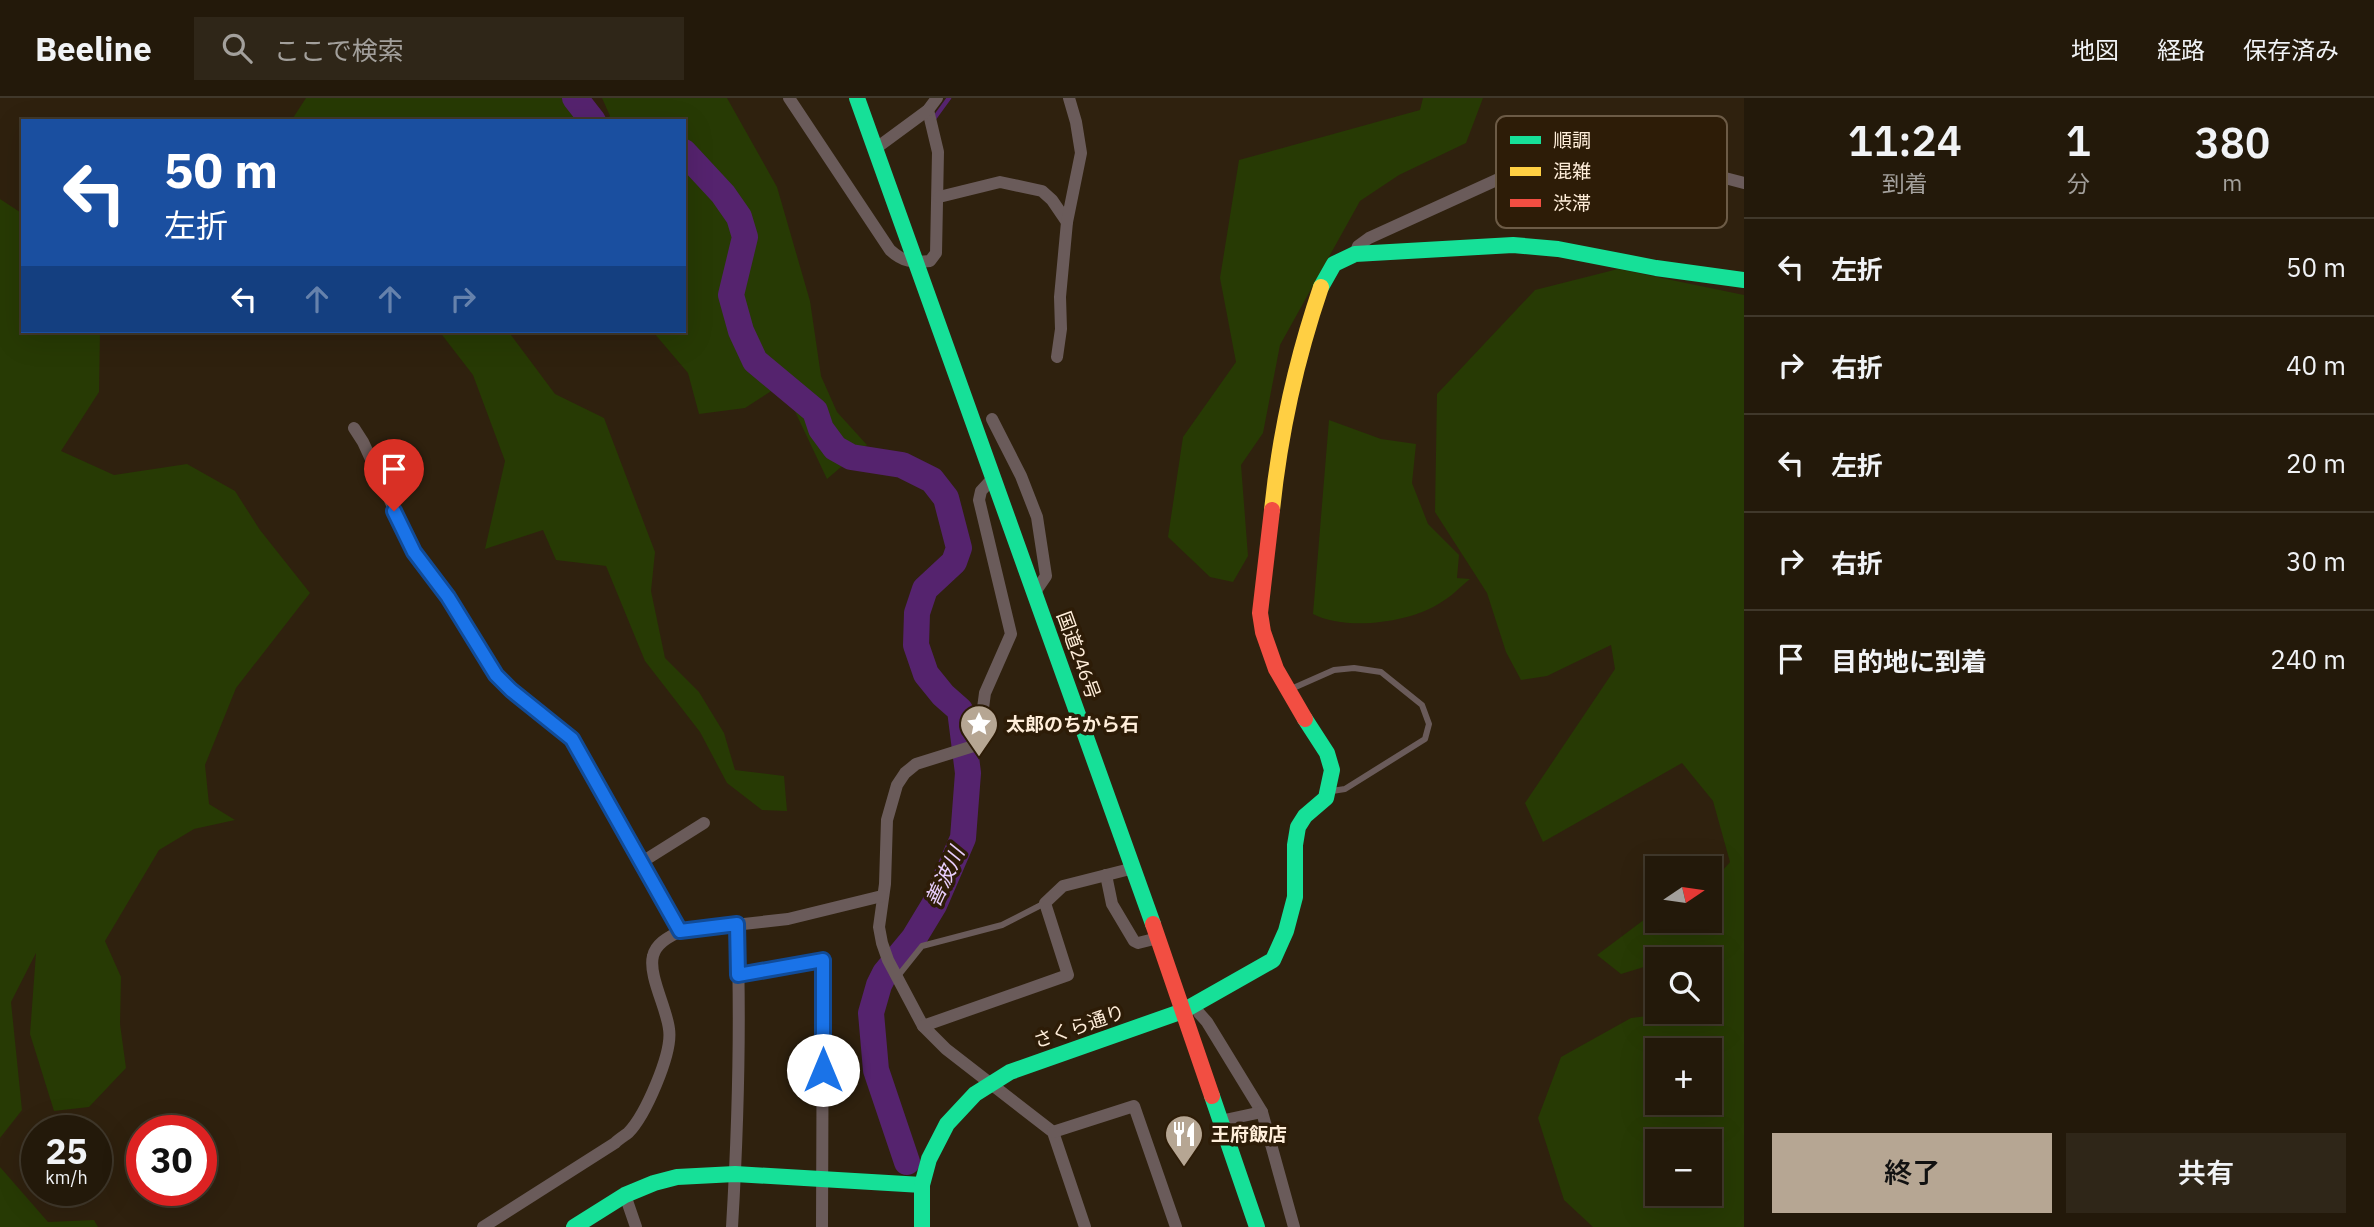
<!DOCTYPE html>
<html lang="ja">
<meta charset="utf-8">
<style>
:root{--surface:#23190a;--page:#2f2618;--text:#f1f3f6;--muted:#a3a09c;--line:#40382b;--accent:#b6a693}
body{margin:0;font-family:"IBM Plex Sans","Noto Sans JP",sans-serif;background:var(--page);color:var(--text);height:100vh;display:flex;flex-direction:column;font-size:26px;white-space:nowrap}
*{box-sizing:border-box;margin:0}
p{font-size:23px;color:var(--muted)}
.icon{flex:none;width:38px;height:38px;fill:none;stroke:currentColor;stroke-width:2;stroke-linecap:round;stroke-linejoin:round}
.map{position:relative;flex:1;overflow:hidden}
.details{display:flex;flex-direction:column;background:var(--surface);width:630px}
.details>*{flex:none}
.top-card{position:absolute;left:21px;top:21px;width:665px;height:214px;border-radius:0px;box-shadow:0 7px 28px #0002,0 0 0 2px var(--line);background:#1a4fa0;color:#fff;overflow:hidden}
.needle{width:46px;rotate:77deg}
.buttons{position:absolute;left:1645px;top:758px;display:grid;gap:14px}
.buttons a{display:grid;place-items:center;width:77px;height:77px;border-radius:0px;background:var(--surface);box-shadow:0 7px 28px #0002,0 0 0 2px var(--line);font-size:35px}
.speed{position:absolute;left:21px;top:1017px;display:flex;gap:14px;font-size:35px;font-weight:700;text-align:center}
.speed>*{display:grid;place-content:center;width:91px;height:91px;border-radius:50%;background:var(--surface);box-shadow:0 7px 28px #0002,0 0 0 2px var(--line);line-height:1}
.speed small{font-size:18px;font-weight:400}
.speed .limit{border:10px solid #d22;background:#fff;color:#111}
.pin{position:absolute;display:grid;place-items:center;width:60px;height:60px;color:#fff;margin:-72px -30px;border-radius:50% 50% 50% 0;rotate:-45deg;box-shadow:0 0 7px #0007}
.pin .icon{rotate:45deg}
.me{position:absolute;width:77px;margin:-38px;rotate:0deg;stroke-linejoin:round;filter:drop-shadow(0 0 5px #0008)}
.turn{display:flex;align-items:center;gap:24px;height:147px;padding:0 28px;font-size:32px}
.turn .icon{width:91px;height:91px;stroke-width:2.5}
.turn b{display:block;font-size:49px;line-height:60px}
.lanes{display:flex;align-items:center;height:66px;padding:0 28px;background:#0003;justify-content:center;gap:35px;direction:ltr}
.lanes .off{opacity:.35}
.eta{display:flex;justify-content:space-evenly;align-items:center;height:119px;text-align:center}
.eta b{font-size:42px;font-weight:600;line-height:49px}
.primary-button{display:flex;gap:14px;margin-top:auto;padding:14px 28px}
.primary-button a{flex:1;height:80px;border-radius:0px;background:var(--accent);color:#111;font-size:28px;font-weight:600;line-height:80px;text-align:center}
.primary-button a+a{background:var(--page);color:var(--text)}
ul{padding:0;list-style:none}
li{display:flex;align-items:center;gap:21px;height:98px;padding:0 28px;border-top:2px solid var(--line)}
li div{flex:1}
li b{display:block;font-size:26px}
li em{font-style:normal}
header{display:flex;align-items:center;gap:42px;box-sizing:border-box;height:98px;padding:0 35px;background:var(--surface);border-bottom:2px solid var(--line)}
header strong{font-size:33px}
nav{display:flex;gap:38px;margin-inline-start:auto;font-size:24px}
.search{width:490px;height:63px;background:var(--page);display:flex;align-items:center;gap:18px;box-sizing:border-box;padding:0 24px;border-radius:0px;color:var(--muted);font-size:26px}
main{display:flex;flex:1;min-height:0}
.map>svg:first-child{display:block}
.green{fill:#273a04;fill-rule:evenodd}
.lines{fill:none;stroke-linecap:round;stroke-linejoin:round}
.stream{stroke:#55236e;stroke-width:4.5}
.river{stroke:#55236e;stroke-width:26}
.lane{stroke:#6a5b5a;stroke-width:6}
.street{stroke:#6a5b5a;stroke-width:12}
.fast{stroke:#16e098;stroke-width:16}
.slow{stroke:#ffcf43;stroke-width:16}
.jam{stroke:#f24e42;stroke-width:16}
.route-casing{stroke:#114b97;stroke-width:18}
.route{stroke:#1a73e8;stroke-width:12}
.labels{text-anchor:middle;stroke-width:7;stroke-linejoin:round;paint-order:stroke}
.street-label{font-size:19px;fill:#ffeeda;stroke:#2d1c07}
.poi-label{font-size:19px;font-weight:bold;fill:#ffeeda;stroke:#2d1c07;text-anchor:start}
.water-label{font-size:21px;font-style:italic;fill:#e8cefc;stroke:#2d1c07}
.key{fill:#2d1c07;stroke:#6c5b46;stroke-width:2}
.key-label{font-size:19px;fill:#ffeeda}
</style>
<header>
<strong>Beeline</strong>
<div class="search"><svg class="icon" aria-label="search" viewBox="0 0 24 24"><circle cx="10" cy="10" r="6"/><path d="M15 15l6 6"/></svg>ここで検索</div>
<nav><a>地図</a><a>経路</a><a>保存済み</a></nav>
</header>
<main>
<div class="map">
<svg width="1744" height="1129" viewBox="0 0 1744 1129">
<rect width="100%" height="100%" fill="#2f210e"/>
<!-- green -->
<g class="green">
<polygon points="306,0 575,0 584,23 291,23"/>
<polygon points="602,0 727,0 777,89 810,203 821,278 837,314 867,347 827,381 782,286 745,310 699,316 688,275 654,235 654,233 684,233 684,23 602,23 610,18"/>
<polygon points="1423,0 1483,0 1466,45 1399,77 1360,103 1280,247 1263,335 1241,367 1248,458 1233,484 1210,479 1168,439 1183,339 1236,264 1220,180 1239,62 1420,12"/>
<polygon points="0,101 23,116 23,233 100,233 99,294 61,353 114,377 187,366 235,393 260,432 310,495 236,590 205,667 209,706 235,722 194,731 159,752 105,843 121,879 120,926 126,970 89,1009 54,1013 30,936 36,855 11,904 22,1012 0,1040"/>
<path d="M1618,171L1744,197V1129H1593L1564,1102L1538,1020L1561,959L1631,920L1680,914H1710V861H1703L1707,851L1672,861H1657V865L1621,876L1597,857L1649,818L1657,815V822H1710V787L1730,764L1713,703L1682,665L1543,744L1525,705L1615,571L1611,547L1547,578L1521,582L1506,554L1487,495L1435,414L1437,296L1535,192ZM1657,952H1710V1004H1657ZM1657,1043H1710V1096H1657Z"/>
<polygon points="439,233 508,233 555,296 604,320 655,454 651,493 665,560 699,594 724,635 735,672 784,678 787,713 762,712 727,685 700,634 645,563 606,468 556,462 543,432 485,451 505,363 473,277"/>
<path d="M1329,322L1381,341L1416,346L1412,385L1428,426L1459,457L1457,480L1470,481C1460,489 1451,499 1440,505C1409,525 1346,533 1313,516Z"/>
<polygon points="0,1069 48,1124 94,1122 98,1129 0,1129"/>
</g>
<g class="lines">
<!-- stream -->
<polyline class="stream" points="933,22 949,0"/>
<!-- river -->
<g class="river">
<polyline points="575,0 593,23"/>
<polyline points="684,54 723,96 739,119 745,139 731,197 741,233 755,263 815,313 821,331 835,350 851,359 902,367 932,382 946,400 959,450 954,464 925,491 917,515 916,547 926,576 943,597 960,612 968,675 963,740 934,807 914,840 885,875 879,887 871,915 876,972 907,1064"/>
</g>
<!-- lane -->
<g class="lane">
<polyline points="1291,591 1334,572 1354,570 1381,574 1422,607 1429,626 1425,641 1345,691 1332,693"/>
<polyline points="898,878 922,848 1002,827 1045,805"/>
</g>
<!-- street -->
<g class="street">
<path d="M789,0L890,152C903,164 913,165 930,163L936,155L938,54L928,12"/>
<polyline points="875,51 928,12 937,0"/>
<polyline points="939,99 1000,84 1042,93 1052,102 1067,124"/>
<polyline points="1355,156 1358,148 1369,140 1525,69 1546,62 1562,59 1579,59 1640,74 1725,80 1744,85"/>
<polyline points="1057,259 1061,231 1060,199 1067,124 1081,55 1076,24 1069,0"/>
<polyline points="992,321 1021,378 1037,419 1046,478 1035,494"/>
<polyline points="354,330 363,344 414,454 448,499 496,577 511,592 572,641 680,833"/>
<polyline points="993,380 981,393 979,402 1011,536 985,595 983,610 984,636 980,646 916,666 905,675 897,687 887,722 885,786 879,829 882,845 888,862 923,928 946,951 1053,1034 1085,1129"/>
<polyline points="642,764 704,725"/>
<polyline points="1106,777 1112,806 1134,843 1138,845 1158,840"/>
<polyline points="739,877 823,862 822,1129"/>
<polyline points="1199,915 1207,924 1262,1014 1294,1129"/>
<polyline points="923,928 1068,877 1045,805 1063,788 1134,770"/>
<polyline points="1220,1023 1262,1014"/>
<polyline points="1053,1034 1134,1008 1176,1129"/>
<polyline points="625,1097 636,1129"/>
<path d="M483,1129L615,1045C619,1041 624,1038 628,1035C645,1018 673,955 669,931C667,911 648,877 653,858C656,845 669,839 680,833L788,821L882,798"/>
<path d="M732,1129C738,1029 741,927 737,826"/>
</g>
<!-- fast -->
<g class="fast">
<polyline points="857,0 1153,826"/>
<polyline points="1321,189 1334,166 1355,156 1513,147 1558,151 1656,170 1744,182"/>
<polyline points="1212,998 1257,1129"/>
<polyline points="574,1129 625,1097 654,1085 677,1079 735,1076 922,1087"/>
<polyline points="922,1129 922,1087 929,1061 947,1026 975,996 1010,974 1183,913 1273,862 1286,833 1295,799 1295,747 1298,729 1305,718 1326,700 1332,672 1327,655 1305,621"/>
</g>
<!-- slow -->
<path class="slow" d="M1272,412C1280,335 1296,262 1321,189"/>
<!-- jam -->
<g class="jam">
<polyline points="1272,412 1260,515 1263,534 1276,571 1305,621"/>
<polyline points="1153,826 1212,998"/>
</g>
</g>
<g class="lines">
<defs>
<polyline id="route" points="394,413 414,454 448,499 496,577 511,592 572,641 680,833 737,826 738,877 823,862 823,972"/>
</defs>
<!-- route casing -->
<use href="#route" class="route-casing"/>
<!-- route -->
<use href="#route" class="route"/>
</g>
<!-- icons -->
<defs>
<symbol id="sight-pin" viewBox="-11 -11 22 30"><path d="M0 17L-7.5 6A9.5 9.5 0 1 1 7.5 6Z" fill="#b6a693" stroke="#2d1c07"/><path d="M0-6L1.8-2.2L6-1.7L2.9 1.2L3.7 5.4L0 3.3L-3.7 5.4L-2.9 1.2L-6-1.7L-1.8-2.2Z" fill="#fff"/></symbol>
<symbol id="restaurant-pin" viewBox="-11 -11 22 30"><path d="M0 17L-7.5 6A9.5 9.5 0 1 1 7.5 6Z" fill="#b6a693" stroke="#2d1c07"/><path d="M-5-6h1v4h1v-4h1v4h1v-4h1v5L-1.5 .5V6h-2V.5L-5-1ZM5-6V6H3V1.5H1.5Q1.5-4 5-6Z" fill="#fff"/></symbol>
</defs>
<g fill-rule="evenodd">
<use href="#sight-pin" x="957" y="604" width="44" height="60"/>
<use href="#restaurant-pin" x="1162" y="1014" width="44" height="60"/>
</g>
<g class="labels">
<!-- street labels -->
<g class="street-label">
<text transform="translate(1079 557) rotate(70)" y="7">国道246号</text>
<text transform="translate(1079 928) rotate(-19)" y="7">さくら通り</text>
</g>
<!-- poi labels -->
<g class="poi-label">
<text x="1006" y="633">太郎のちから石</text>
<text x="1211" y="1043">王府飯店</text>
</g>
<!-- water labels -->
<g class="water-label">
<text transform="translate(945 779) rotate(-65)" y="7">善波川</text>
</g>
</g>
<!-- legend -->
<rect x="1496" y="18" width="231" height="112" rx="10" class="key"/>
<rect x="1510" y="38" width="31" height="8" fill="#16e098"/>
<rect x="1510" y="69" width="31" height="9" fill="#ffcf43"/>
<rect x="1510" y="101" width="31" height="8" fill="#f24e42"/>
<g class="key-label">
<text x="1553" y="49">順調</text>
<text x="1553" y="80">混雑</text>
<text x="1553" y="112">渋滞</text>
</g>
</svg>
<div class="buttons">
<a><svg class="needle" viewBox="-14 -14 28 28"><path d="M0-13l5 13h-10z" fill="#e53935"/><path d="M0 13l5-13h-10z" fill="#a3a09c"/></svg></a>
<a><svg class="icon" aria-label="search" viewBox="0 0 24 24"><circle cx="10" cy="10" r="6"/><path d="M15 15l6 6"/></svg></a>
<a>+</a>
<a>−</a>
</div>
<div class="speed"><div>25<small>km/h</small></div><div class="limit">30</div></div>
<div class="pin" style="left:394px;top:413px;background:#d93025"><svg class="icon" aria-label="arrive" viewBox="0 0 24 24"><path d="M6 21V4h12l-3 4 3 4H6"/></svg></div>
<svg class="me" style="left:823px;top:972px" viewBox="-20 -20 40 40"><circle r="19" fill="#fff"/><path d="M0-13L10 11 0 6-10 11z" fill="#1a73e8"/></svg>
<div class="top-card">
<div class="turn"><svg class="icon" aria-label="left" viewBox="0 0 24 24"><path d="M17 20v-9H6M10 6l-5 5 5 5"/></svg><div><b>50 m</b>左折</div></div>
<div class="lanes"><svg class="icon" aria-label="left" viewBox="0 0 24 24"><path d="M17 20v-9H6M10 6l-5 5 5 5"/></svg><svg class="icon off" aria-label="ahead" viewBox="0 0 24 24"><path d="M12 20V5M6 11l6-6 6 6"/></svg><svg class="icon off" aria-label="ahead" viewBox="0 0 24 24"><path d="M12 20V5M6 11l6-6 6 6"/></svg><svg class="icon off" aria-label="right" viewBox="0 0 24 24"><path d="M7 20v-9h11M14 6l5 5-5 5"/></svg></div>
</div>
</div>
<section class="details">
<div class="eta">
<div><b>11:24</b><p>到着</p></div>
<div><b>1</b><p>分</p></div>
<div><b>380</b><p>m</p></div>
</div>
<ul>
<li><svg class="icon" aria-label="left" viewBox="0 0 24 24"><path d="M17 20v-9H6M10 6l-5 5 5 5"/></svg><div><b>左折</b></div><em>50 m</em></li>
<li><svg class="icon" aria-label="right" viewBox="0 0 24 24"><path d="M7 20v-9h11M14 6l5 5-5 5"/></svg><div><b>右折</b></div><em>40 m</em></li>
<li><svg class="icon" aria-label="left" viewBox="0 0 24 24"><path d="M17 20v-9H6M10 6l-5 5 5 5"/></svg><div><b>左折</b></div><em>20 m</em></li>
<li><svg class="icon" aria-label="right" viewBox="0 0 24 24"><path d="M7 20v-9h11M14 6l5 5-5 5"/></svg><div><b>右折</b></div><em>30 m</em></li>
<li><svg class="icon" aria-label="arrive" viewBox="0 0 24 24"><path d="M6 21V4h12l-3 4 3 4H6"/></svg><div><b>目的地に到着</b></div><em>240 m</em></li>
</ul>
<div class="primary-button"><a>終了</a><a>共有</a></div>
</section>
</main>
